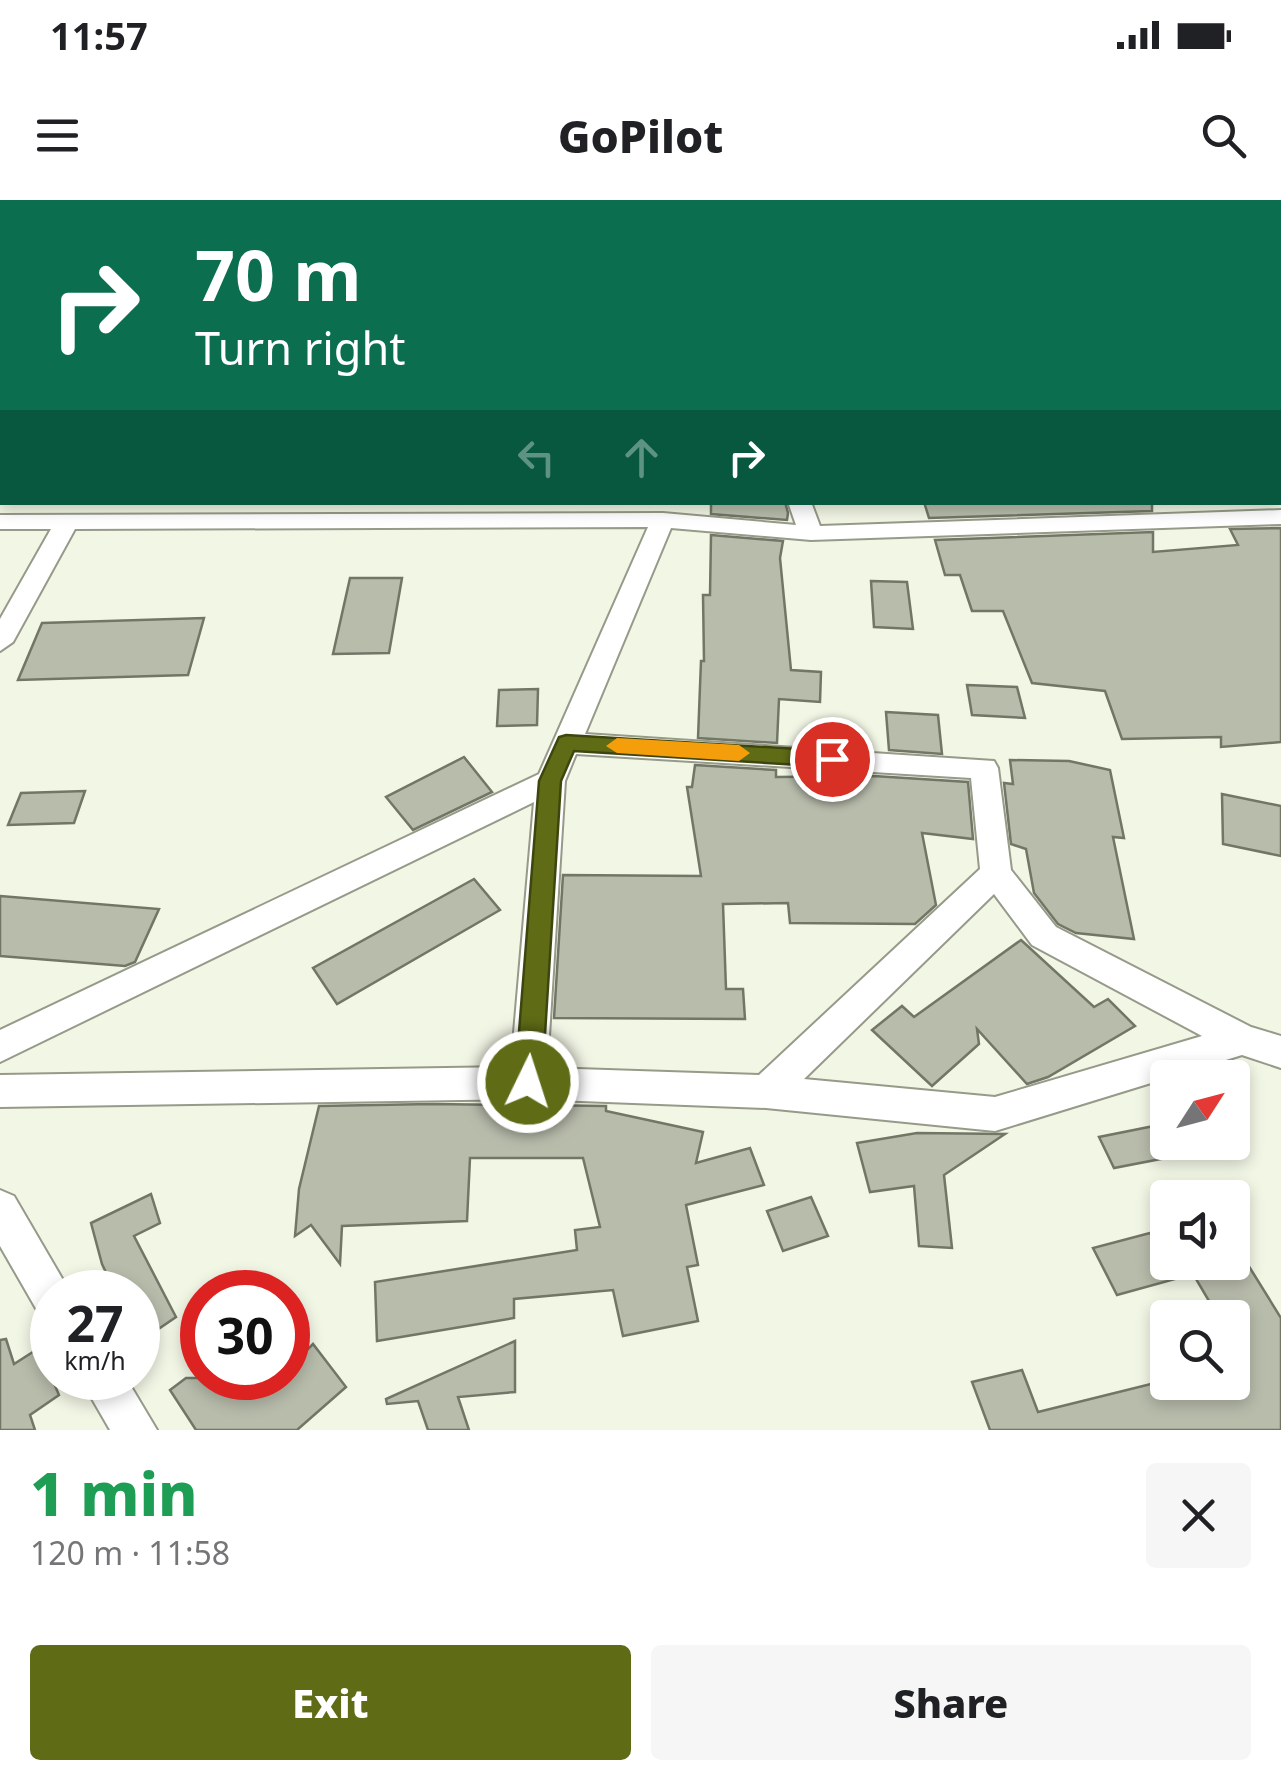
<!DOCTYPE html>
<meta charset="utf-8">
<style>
:root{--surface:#fff;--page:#f6f6f6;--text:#202124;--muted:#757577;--accent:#5f6c15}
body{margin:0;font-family:"Noto Sans",sans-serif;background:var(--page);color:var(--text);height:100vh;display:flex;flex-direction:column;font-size:38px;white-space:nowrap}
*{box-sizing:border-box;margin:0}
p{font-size:32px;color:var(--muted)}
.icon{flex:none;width:55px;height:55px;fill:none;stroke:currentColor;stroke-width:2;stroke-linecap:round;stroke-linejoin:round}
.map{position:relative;height:1230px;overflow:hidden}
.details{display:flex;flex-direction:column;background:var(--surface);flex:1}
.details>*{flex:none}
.guide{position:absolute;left:0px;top:0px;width:1282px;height:305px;box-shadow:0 5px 15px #0003;background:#0b6e4f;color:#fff;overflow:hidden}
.needle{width:65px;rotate:54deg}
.controls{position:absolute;left:1150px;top:860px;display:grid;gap:20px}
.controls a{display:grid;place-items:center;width:100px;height:100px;border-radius:10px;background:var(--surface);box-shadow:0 5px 15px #0003;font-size:50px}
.speed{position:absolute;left:30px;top:1070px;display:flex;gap:20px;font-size:50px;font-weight:700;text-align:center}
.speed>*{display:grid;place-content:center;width:130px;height:130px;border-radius:50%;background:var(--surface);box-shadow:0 5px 15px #0003;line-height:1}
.speed small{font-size:25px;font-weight:400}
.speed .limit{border:15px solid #d22;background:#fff;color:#111}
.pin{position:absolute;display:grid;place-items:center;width:85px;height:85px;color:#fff;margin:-42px;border:5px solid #fff;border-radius:50%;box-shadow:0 2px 10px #0007}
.me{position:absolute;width:110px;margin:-55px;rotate:4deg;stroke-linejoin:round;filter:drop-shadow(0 0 8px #0008)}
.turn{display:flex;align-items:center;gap:35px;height:210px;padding:0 30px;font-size:45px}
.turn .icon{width:130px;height:130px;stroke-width:2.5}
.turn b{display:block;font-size:70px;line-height:85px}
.lanes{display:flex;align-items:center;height:95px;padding:0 30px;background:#0003;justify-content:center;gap:50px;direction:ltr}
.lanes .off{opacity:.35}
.round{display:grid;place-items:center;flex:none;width:105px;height:105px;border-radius:10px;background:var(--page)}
.overview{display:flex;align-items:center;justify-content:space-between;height:170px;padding:0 30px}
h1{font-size:60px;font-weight:800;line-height:75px;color:#1e9e55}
.button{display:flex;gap:20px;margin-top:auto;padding:20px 30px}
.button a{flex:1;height:115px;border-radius:10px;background:var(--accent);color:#fff;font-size:40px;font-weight:800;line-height:115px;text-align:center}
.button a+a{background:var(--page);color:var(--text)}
.status{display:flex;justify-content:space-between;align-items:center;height:70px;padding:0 50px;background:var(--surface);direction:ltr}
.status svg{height:28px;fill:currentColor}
header{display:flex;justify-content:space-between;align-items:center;height:130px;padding:0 30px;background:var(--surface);font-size:45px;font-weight:800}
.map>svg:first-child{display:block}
.building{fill:#b8bcab;stroke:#727666;stroke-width:2.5}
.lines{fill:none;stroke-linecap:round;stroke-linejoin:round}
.service-casing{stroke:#969a89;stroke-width:4}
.minor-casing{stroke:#969a89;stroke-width:4}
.service{fill:#fff;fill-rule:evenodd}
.minor{fill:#fff;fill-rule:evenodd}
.route{fill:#5f6c15;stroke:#3e460e;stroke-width:2.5}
.slow{fill:#f59e0b}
</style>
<div class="status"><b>11:57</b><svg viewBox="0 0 49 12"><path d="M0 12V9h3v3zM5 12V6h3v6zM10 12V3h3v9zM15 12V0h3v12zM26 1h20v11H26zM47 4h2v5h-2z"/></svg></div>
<header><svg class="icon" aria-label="menu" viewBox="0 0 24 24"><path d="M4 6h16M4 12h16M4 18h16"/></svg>GoPilot<svg class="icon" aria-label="search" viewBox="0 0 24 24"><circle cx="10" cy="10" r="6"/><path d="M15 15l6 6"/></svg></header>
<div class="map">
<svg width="1281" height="1230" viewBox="0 0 1281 1230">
<rect width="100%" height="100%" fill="#f2f6e5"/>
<!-- building -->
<g class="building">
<polygon points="711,302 785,302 788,313 787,320 711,314"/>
<polygon points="924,302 1152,302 1152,311 929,318"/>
<polygon points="1281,328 1281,542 1221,547 1221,537 1122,539 1105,491 1032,483 1003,411 972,411 960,375 945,375 935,340 1153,332 1153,352 1238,345 1230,329"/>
<polygon points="711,335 783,341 780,358 791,470 821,472 820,502 779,499 777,543 698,538 701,461 704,461 703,395 710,395"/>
<polygon points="350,378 402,378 389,453 333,454"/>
<polygon points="871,381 907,382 913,429 874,427"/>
<polygon points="204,418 188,475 18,480 42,423"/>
<polygon points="967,485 1017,487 1025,518 972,515"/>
<polygon points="538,489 537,525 497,526 499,490"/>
<polygon points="886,512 938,515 942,554 889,550"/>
<polygon points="464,557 492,592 413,630 386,597"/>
<polygon points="1010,560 1069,561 1110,570 1124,638 1113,637 1134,739 1076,733 1058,724 1034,693 1026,649 1011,644 1004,583 1013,584"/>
<polygon points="695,565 776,570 776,577 874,576 968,582 973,639 922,633 936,705 915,724 790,723 788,703 723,704 726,789 743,789 745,819 554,818 563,675 701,676 687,587 692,587"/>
<polygon points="85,591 74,623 8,625 21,593"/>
<polygon points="1222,594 1281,606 1281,656 1223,644"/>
<polygon points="474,679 500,710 337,804 313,768"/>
<polygon points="0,696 159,709 135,762 125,766 0,756"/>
<polygon points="1021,740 1094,807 1108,799 1135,826 1048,877 1027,884 977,829 979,844 932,886 872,830 902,806 914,817"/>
<polygon points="432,904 606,906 606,911 703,932 696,963 750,948 764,985 686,1005 698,1065 687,1067 698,1121 623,1136 613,1090 514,1099 514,1118 377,1141 375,1082 577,1050 575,1030 600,1027 583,958 470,958 467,1021 342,1026 340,1064 311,1025 295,1036 299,989 319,906"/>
<polygon points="1159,925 1176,956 1114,968 1099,937"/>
<polygon points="917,933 1005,934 944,975 952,1048 919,1046 914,986 870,992 857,943"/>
<polygon points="151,994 160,1023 134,1036 176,1117 138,1143 138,1092 115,1092 102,1064 91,1023"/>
<polygon points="811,997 828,1036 783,1051 767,1011"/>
<polygon points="1150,1033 1175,1079 1117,1095 1093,1048"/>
<polygon points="1232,1039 1281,1118 1281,1230 990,1230 972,1182 1022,1170 1038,1212 1159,1182 1232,1182 1232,1118 1219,1118 1186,1062 1232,1062"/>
<polygon points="288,1121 308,1149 313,1144 346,1187 297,1230 196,1230 170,1190 186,1178 288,1178"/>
<polygon points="6,1139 14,1164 39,1148 59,1195 30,1215 35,1230 0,1230 0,1140"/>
<polygon points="515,1141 515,1192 458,1197 469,1230 428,1230 418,1201 387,1204 386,1199"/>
</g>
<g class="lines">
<defs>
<g id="service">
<polygon points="896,0 904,0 905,2 897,2"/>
<rect x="1280" y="175" width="1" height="6"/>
<rect x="1280" y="195" width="1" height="6"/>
</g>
<g id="minor">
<polygon points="674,0 690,0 691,2 675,2"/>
<path d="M788,302H811L820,326L1281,310V324L811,340L671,328L585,534L994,561L998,568L1011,670L1056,727L1251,827L1281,836V868L1242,855L995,931L766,908L528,899L0,907V875L511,867L534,602L0,862V830L539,574L648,327L75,329L13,442L0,451V419L51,329H0V315L663,313L796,325ZM576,554L971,578L980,669L759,875L547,868L565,581ZM994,694L1032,745L1202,836L995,897L804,879Z"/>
<polygon points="0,990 14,996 70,1092 52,1092 52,1118 38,1112 0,1046"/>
<polygon points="80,1178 126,1178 157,1230 110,1230"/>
</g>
</defs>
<!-- service casing -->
<use href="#service" class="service-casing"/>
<!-- minor casing -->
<use href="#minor" class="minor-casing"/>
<!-- service -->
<use href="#service" class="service"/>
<!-- minor -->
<use href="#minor" class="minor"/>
</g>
<!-- route -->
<polygon class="route" points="566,535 832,551 843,559 832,567 574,551 561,581 542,882 538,891 528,895 519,891 515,882 539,581 559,537"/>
<!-- slow -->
<polygon class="slow" points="617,538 739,545 750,553 739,561 617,553 606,546"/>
</svg>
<div class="controls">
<a><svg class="needle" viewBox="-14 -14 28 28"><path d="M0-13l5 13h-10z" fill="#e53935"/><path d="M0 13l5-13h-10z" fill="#757577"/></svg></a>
<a><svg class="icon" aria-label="sound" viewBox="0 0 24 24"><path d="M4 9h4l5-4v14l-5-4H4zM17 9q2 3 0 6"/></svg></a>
<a><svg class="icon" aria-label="search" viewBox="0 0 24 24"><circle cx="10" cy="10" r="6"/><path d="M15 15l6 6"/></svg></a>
</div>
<div class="speed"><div>27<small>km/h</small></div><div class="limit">30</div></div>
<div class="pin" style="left:832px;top:559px;background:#d93025"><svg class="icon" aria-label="arrive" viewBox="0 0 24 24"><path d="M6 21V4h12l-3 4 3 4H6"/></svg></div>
<svg class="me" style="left:528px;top:882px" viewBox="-20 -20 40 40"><circle r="17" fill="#5f6c15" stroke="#fff" stroke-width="3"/><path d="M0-11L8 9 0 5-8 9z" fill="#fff"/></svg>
<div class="guide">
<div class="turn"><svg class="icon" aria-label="right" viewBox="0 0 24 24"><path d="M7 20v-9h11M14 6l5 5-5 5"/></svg><div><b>70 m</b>Turn right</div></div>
<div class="lanes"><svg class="icon off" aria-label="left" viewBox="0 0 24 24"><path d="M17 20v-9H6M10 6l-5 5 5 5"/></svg><svg class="icon off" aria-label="ahead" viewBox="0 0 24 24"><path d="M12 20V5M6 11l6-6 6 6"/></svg><svg class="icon" aria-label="right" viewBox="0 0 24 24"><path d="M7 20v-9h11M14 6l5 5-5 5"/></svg></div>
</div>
</div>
<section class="details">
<div class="overview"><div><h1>1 min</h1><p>120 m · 11:58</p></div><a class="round"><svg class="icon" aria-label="close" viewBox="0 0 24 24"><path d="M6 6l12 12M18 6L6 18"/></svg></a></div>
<div class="button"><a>Exit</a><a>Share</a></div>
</section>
